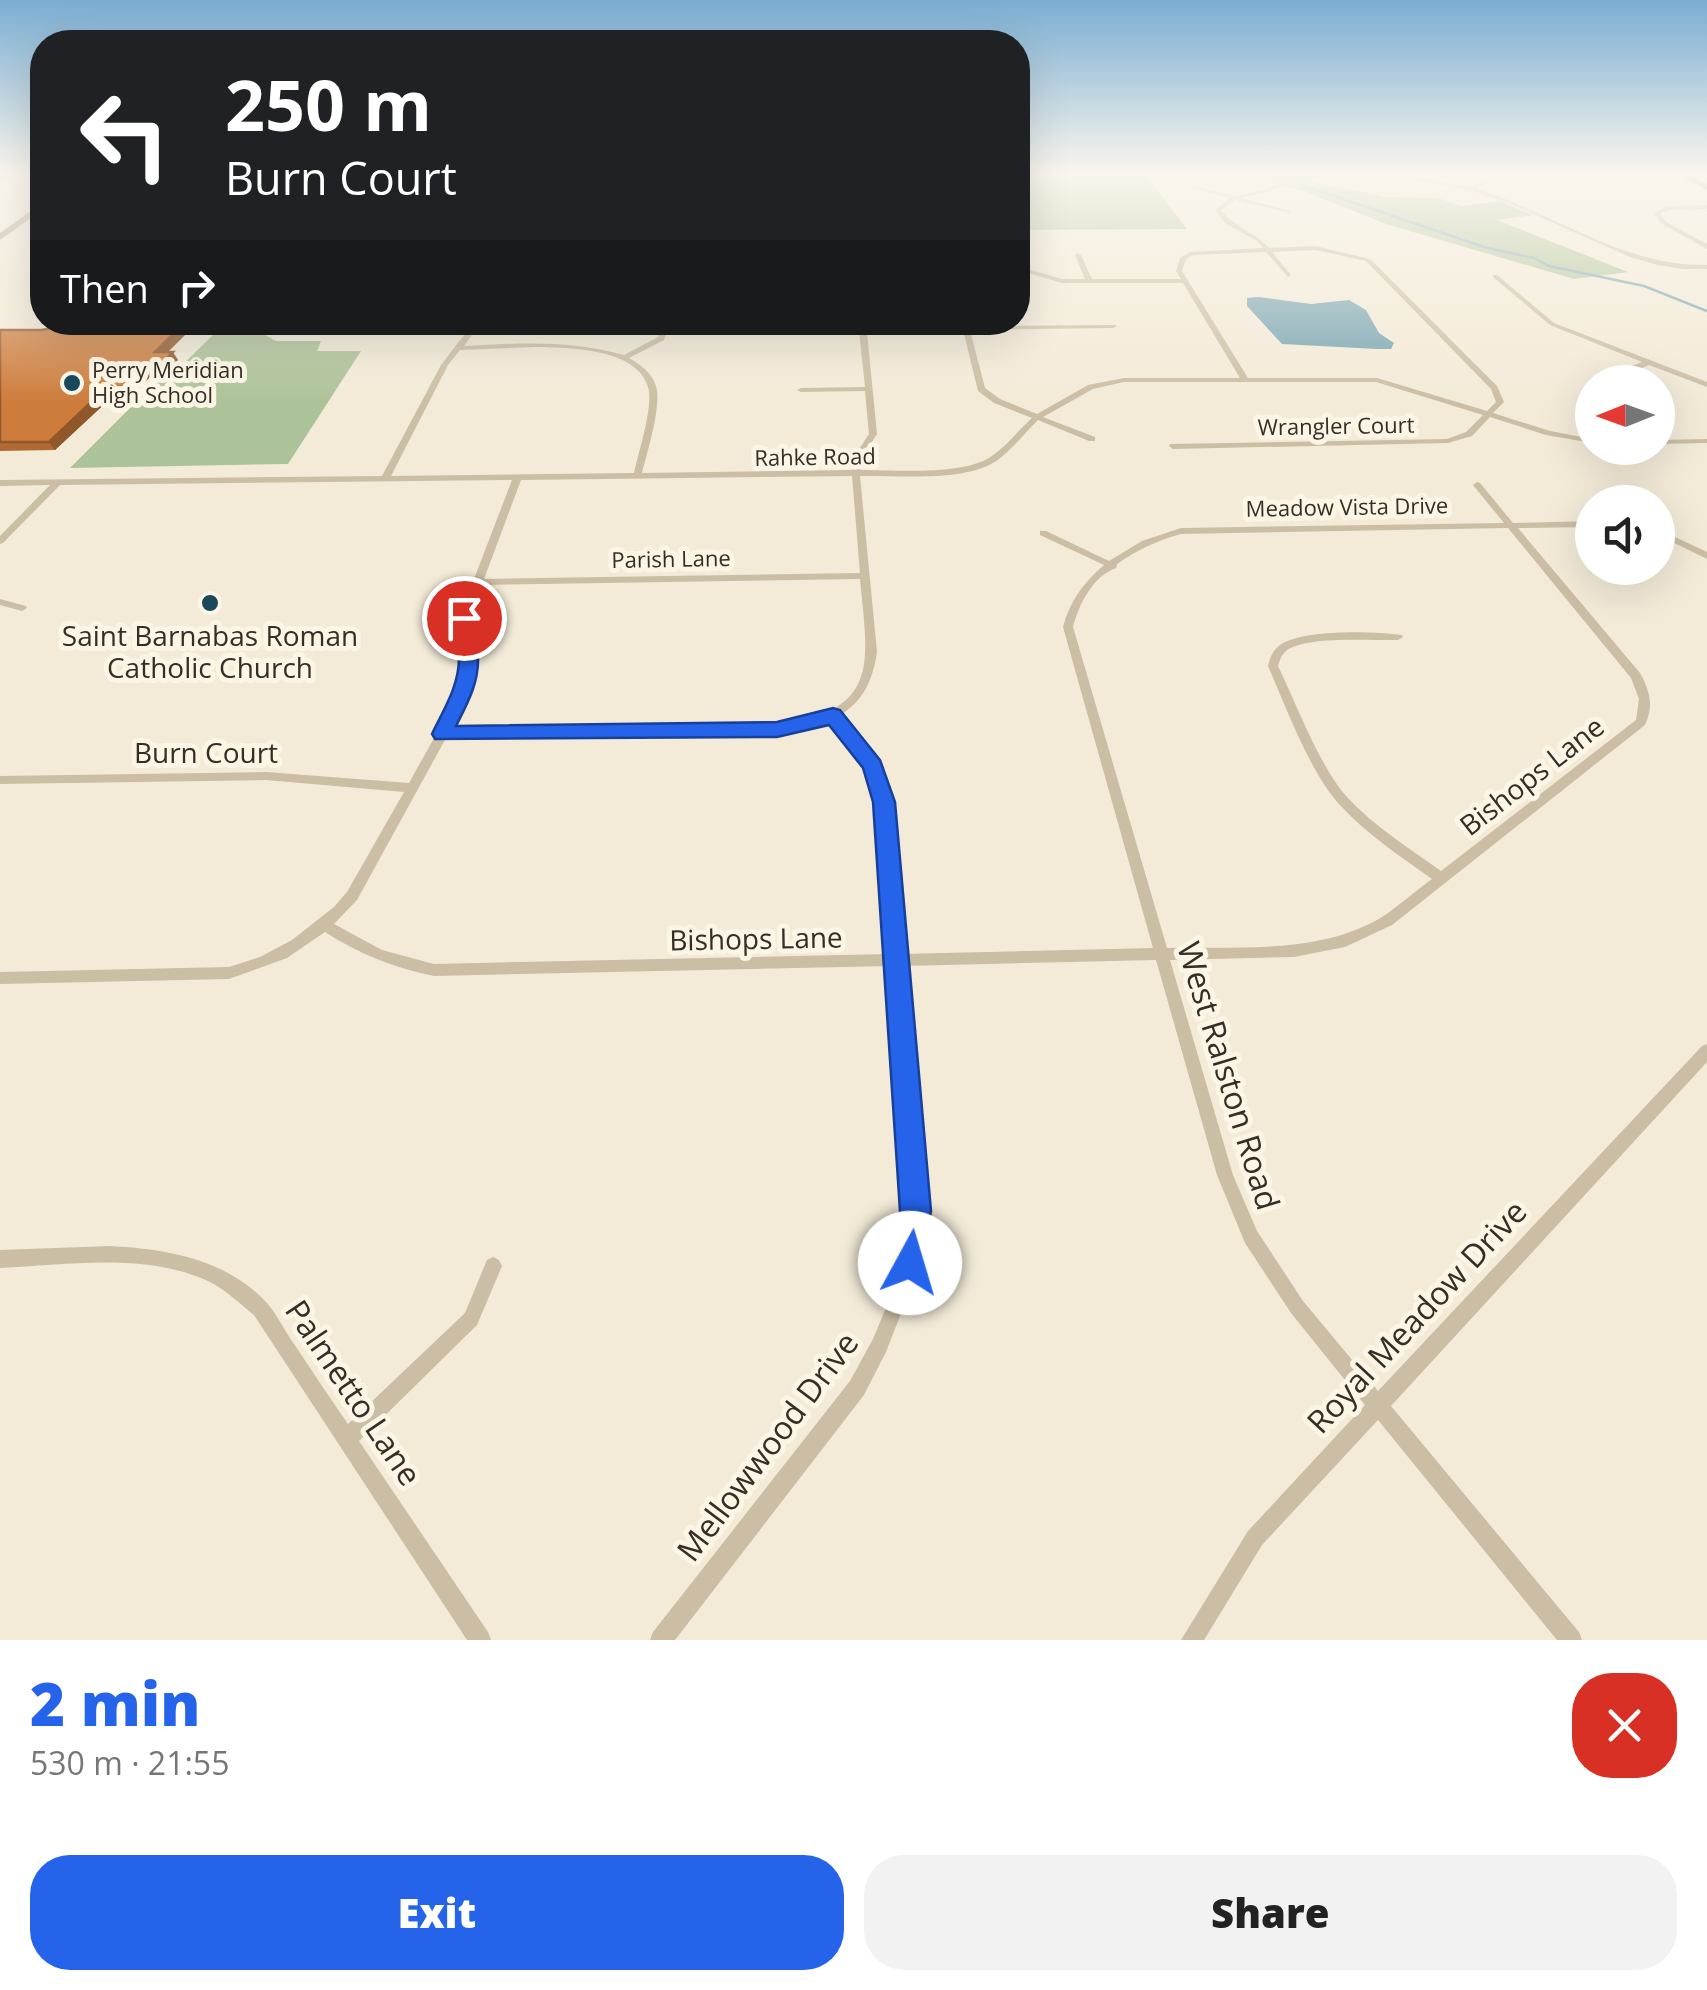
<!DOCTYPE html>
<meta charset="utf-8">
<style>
:root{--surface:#fff;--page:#f2f2f2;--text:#222;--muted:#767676;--accent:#2563eb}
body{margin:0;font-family:"Open Sans",sans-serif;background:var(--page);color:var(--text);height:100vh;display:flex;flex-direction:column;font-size:38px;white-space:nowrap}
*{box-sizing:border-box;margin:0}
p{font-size:32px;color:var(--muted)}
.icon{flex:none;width:55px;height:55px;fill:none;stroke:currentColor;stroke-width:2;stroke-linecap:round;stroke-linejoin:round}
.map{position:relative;height:1640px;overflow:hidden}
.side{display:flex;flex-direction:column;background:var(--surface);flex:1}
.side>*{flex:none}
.banner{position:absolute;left:30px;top:30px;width:1000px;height:305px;border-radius:40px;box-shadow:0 10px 40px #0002;background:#202124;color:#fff;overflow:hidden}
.needle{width:65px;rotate:269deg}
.controls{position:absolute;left:1575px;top:365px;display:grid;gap:20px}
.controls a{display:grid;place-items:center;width:100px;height:100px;border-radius:50%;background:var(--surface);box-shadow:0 10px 40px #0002;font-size:50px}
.pin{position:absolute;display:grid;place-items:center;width:85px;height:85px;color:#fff;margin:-42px;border:5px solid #fff;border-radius:50%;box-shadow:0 2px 10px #0007}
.me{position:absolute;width:110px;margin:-55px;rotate:6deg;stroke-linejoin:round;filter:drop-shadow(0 0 8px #0008)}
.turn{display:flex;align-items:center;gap:35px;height:210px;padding:0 30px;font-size:45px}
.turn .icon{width:130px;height:130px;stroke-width:2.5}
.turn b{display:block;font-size:70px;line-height:85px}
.then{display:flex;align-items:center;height:95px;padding:0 30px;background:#0003;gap:20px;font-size:38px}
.round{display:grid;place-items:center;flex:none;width:105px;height:105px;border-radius:40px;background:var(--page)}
.head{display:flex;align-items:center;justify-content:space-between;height:170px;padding:0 30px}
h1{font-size:60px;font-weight:800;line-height:75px;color:var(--accent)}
.primary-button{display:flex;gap:20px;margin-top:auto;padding:20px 30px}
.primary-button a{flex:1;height:115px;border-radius:40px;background:var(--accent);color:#fff;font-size:40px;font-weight:800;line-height:115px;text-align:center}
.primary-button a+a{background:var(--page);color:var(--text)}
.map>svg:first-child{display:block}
.green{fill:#acc298}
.water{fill:#76a3b1}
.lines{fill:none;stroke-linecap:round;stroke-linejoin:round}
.stream{stroke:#76a3b1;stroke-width:2.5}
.minor{fill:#cbbea4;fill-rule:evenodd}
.secondary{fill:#9f8c75;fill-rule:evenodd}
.primary{fill:#796956;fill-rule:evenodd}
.wall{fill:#b06b34}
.shaded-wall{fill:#90572a}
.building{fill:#cd7c3c;stroke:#90572a;stroke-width:2.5}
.route{fill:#2563eb;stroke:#184099;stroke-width:2.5}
.poi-dot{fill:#19495a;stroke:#faf5e5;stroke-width:4}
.labels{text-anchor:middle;stroke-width:10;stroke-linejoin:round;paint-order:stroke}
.far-poi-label{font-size:22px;fill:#362e26;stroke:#faf5e5;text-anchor:start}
.far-street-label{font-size:22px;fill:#362e26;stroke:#faf5e5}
.poi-label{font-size:28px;fill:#362e26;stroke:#faf5e5}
.street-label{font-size:28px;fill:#362e26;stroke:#faf5e5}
.near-street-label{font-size:32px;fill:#362e26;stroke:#faf5e5}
</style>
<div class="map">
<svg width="1707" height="1640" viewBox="0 0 1707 1640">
<rect width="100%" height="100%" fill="#f3ebd8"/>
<!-- green -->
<g class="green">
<polygon points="1018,174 1145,174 1187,229 1018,230"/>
<polygon points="1244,174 1305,174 1313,181 1385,197 1438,198 1461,206 1500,201 1533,215 1497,220 1628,272 1574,279 1386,224 1306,192"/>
<polygon points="217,331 258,331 276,341 321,341 317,351 361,351 288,464 70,468 161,377 170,377"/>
</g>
<!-- water -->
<polygon class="water" points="1259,297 1311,304 1349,300 1366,310 1379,333 1394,343 1391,349 1377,349 1282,344 1247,306 1247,298"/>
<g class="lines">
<!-- stream -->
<g class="stream">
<polyline points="1258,174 1276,177"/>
<polyline points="1290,181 1484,247 1534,258 1549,266 1644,286 1707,311"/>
</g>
<!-- minor -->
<g class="minor">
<path d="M1278,174H1284L1287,183L1270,191L1241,198L1291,211V213L1235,200L1221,210C1234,227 1255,232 1269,248L1315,246L1370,259L1497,386L1504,402L1493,413L1550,431L1592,439V443L1546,435L1490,417L1472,436L1448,443L1173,449L1169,446L1170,444L1447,439L1466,432L1483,415L1376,382H1124L1093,389L1043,417L1095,437V441H1089L1038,420C1025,433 1013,448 999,459C968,483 899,475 860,476L877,652C873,679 864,701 839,716L877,762L890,802L902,954L1153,948L1063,627C1070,601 1083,583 1104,565L1040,535V531H1046L1109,561L1142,541L1181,528L1504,523L1473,485L1477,482L1480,483L1513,523L1592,521V527L1518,528L1640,673C1650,691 1654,706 1645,725L1392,925L1345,947L1294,957L1170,960L1233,1175L1257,1231L1303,1301L1378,1391L1702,1046L1707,1044V1062L1391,1406L1579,1632L1582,1640H1557L1378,1420L1262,1545L1204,1640H1181L1248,1531L1365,1405L1291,1313L1245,1243L1217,1175L1156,960L903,966L923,1211L917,1259L905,1303L886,1352L864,1395L675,1640H650L653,1632L850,1381L873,1339L888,1303L900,1259L907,1211L889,966L434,976C394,968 359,954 325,932L287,958L229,979L0,984V972L229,967L260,957L292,940L334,907L347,892L404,792L266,780L0,784V776L266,772L409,783L453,704L463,666L459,618L512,480L60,485L3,543L0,544V536L50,485L0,486V480L382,476L441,365L474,322H481L464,346C518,343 571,340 624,355L658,337L663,322H670L664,340L629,358C641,365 652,373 656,386C662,405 647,453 642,473L852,470L854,457L869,434L865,391L801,392L797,390L801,388L865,387L859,331L796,332L792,330L796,328L859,327V322H866L877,434L862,457L861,470C895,470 964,476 992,456C1006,446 1019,430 1032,418L994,403L978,391L961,322H968V326L1115,325L1117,326L1113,328L970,330L985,388L1000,399L1037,414L1088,385L1124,378H1240L1183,283H1062L1018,270V266L1062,279H1085L1075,255L1078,253L1081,255L1092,279H1181L1176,271L1180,258L1190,252L1263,248L1257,241L1226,224L1215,210L1230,198L1189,187V185L1235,196L1267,189L1282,182ZM1315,250L1366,261L1491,389L1496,402L1487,411L1377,378H1248L1182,271L1186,259L1193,255L1266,252L1288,277L1291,275L1272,252ZM534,347C567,348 636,347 648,387C654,406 638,453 634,473L391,476L448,365L460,350ZM852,476L860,573L484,579L521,480ZM1508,528L1631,678L1639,699L1636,720L1441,871C1409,848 1375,827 1348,798C1320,768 1297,705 1278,666C1280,660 1281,656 1285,652C1302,635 1374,641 1398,640L1403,637L1402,635C1374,631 1302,629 1280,645C1272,651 1270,658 1268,666C1286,707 1310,773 1340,805C1366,834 1400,856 1432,879C1415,891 1399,906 1382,917C1319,955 1238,946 1167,948L1073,627C1079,604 1093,576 1116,568L1117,564C1137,550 1158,540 1181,534ZM860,579C868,664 881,710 777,726L450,730L465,704L472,679L474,659L469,618L481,585ZM831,721L867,766L878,802L889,954L434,964L382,950L334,924L357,900L446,738L777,734L812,727Z"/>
<path d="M1519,174H1546L1494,179L1475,188C1553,212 1623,267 1707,265V269H1683L1658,265L1630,257L1508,203L1472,191L1416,180L1355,177L1377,175L1416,177L1470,187L1491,176Z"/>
<polygon points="1707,205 1707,209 1668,210 1660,214 1666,222 1707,244 1707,249 1662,224 1654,213 1667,206"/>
<polygon points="1493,275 1497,275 1554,323 1707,382 1707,387 1649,365 1620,377 1614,377 1614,373 1642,362 1550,325 1493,277"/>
<polygon points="1707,439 1707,443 1658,444 1658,440"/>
<polygon points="1658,529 1707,552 1707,559 1658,535"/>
<polygon points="0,599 26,606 27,608 22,611 0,605"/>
<path d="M110,1246C166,1249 226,1259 266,1302C276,1313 284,1329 292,1341C311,1369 329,1397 348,1424L465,1313L487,1260L493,1257L499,1260L502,1266L477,1325L359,1441L488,1632L491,1640H467L254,1315C240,1304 226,1290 210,1282C147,1252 68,1265 0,1268V1250Z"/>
</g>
<!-- secondary -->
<polygon class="secondary" points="39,205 42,205 42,210 0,240 0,233"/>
<!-- primary -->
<polygon class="primary" points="1678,174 1688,174 1707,184 1707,190"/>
</g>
<!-- wall -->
<polygon class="wall" points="191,329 168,352 178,360 165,372 156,371 133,394 112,397 55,450 0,451 0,330"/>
<!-- shaded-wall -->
<g class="shaded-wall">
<polygon points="4,174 12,174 0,181 0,176"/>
<polygon points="185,322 188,322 191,329 159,360 155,352"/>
<polygon points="173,352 178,360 165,372 161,364"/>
<polygon points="152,363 156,371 133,394 112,397 55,450 49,442 106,388"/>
</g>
<!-- building -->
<polygon class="building" points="78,322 185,322 155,352 173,352 161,364 152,363 129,386 106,388 49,442 0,442 0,330 42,330"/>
<!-- sky -->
<linearGradient id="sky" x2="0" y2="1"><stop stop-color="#7aadd2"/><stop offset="0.43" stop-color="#faf6ed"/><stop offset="1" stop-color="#faf6ed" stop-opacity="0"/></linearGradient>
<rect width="1707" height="403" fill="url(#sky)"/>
<!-- route -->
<path class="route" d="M464,612L473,618C472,632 478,643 478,657C479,683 467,704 456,726L777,722L833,708L840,710L880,760L895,802L931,1211L921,1274L910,1279L899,1274L894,1263L900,1211L873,802L863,768L829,725L777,737L435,739L432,734C444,709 459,686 459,658C459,644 453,632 455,618Z"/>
<!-- markers -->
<g class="poi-dot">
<circle cx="72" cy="383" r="10"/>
<circle cx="210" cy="603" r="10"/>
</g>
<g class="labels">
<!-- far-poi labels -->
<g class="far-poi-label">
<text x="92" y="378">Perry Meridian<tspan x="92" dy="25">High School</tspan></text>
</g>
<!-- far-street labels -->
<g class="far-street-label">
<text transform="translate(1336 426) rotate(-1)" y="8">Wrangler Court</text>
<text transform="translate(815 457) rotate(-1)" y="8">Rahke Road</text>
<text transform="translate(1347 507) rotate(-1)" y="8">Meadow Vista Drive</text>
<text transform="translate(671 559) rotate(-1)" y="8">Parish Lane</text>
</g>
<!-- poi labels -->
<g class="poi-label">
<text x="210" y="646">Saint Barnabas Roman<tspan x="210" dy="32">Catholic Church</tspan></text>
</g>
<!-- street labels -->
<g class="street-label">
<text x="206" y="763">Burn Court</text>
<text transform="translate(1532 776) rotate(-38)" y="10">Bishops Lane</text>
<text transform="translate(756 939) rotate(-1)" y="10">Bishops Lane</text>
</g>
<!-- near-street labels -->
<g class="near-street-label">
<text transform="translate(1228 1076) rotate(73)" y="11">West Ralston Road</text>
<text transform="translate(1417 1317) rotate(-47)" y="11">Royal Meadow Drive</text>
<text transform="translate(353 1393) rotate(56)" y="11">Palmetto Lane</text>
<text transform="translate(768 1447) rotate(-53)" y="11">Mellowwood Drive</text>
</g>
</g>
</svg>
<div class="controls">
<a><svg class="needle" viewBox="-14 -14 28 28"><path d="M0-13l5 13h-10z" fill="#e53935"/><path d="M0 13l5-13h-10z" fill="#767676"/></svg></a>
<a><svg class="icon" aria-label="sound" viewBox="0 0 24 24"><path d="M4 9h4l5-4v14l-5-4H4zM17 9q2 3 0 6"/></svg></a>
</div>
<div class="pin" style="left:464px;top:618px;background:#d93025"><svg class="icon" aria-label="arrive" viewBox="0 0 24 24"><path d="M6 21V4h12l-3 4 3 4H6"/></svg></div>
<svg class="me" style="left:910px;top:1263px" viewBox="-20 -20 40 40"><circle r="19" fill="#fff"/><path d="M0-13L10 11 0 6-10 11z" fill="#2563eb"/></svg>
<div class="banner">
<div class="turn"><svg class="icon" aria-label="left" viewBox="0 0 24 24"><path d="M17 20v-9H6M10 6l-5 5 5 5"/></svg><div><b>250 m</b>Burn Court</div></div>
<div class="then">Then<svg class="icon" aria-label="right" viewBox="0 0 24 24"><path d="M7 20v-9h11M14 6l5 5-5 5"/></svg></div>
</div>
</div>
<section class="side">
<div class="head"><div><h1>2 min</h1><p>530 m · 21:55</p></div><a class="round" style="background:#d93025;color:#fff"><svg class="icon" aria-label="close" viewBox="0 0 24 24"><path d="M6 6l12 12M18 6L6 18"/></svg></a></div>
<div class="primary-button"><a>Exit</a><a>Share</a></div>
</section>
